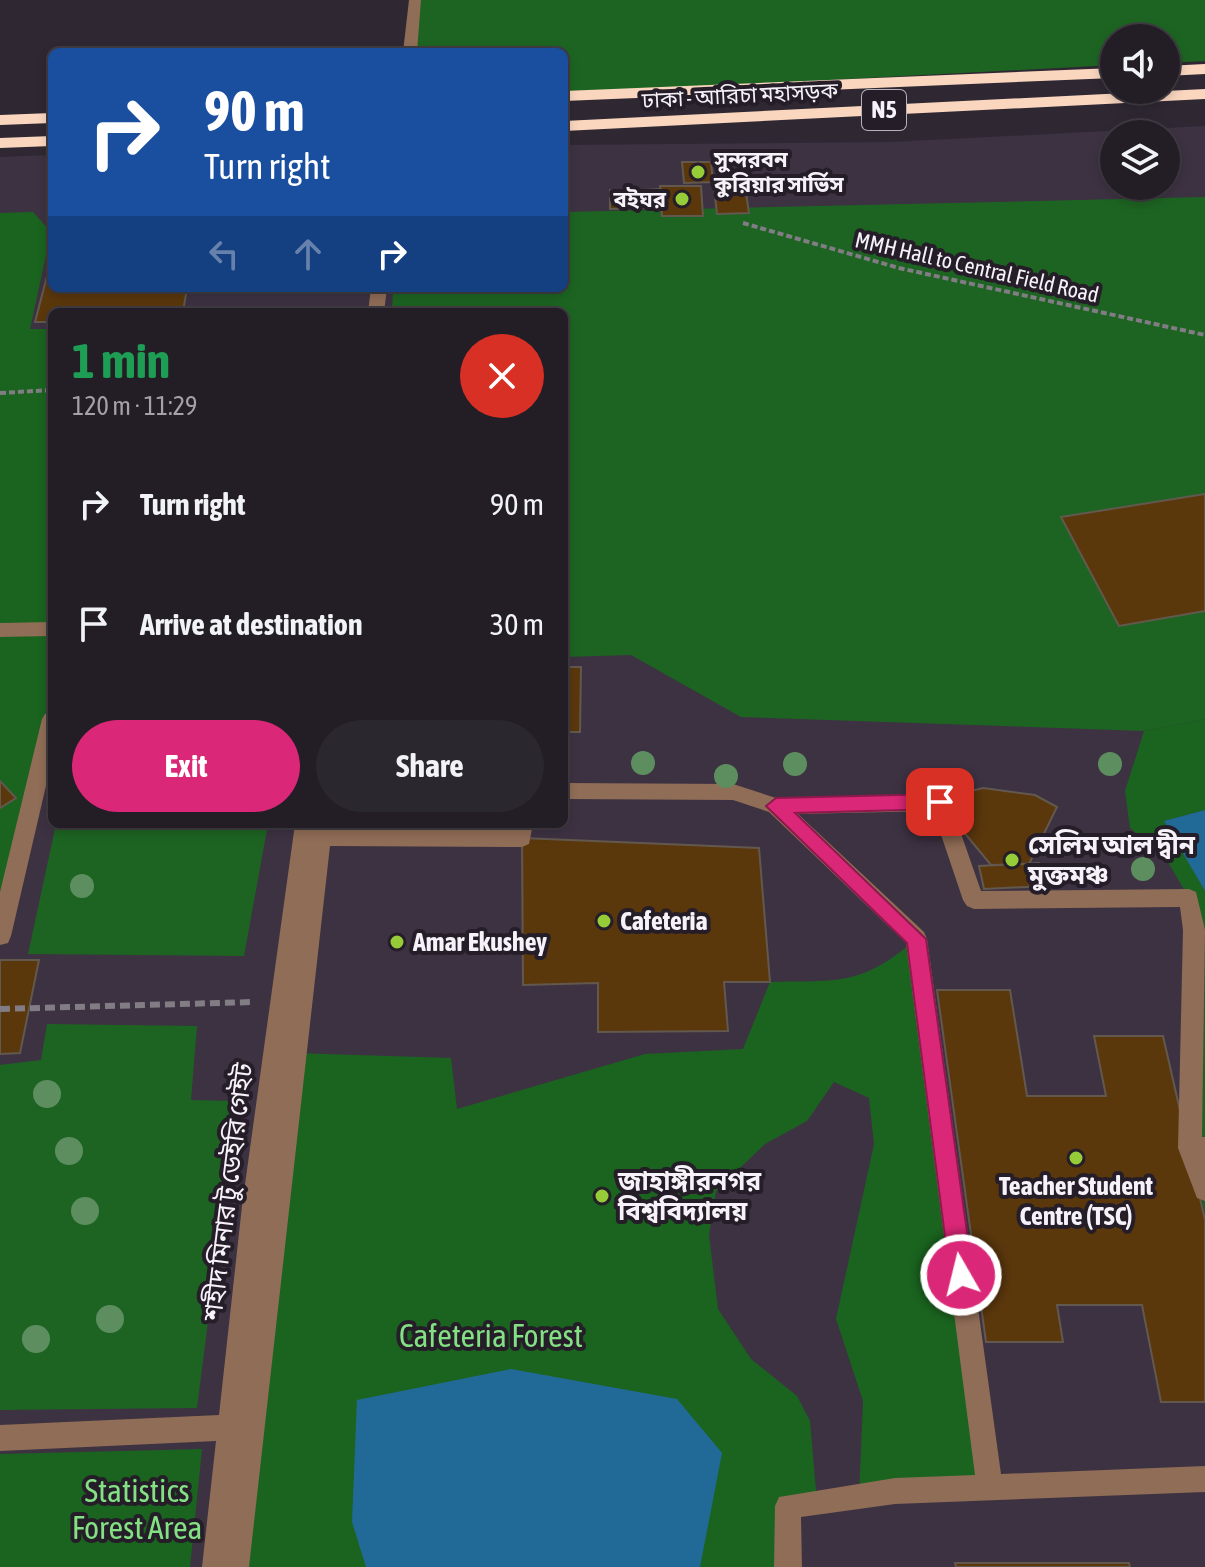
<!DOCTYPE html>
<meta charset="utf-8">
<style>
:root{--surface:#231e26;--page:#2b272e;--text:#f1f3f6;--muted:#a3a2a7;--line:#403c43;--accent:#db2777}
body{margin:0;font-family:"Asap Condensed","Noto Sans Bengali",sans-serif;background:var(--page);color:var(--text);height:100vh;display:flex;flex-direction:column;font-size:30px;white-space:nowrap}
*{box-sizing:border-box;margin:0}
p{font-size:26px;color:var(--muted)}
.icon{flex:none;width:44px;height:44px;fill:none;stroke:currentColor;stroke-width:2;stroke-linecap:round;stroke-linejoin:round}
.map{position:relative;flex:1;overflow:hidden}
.drawer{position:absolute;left:48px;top:308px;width:520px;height:520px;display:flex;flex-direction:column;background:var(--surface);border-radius:12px;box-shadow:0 4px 12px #0003,0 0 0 2px var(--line)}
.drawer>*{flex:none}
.guide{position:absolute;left:48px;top:48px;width:520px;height:244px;border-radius:12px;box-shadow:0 4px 12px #0003,0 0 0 2px var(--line);background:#1a4fa0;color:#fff;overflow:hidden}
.buttons{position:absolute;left:1100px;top:24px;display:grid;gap:16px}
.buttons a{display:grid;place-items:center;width:80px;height:80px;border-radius:50%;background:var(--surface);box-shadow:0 4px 12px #0003,0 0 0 2px var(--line);font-size:40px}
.pin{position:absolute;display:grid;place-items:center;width:68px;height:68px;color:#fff;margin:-34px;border-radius:16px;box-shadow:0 4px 12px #0006}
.me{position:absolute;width:88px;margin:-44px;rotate:352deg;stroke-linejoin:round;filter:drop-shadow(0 0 6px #0008)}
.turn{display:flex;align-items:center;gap:28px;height:168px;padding:0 24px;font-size:36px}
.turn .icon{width:104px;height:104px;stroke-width:2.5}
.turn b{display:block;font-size:56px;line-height:68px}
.lanes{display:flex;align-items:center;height:76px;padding:0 24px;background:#0003;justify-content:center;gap:40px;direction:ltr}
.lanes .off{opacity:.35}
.round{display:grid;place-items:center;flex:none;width:84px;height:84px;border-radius:42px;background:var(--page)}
.summary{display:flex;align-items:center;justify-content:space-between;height:136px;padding:0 24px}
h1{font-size:48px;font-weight:700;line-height:60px;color:#1e9e55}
.cta{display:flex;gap:16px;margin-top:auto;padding:16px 24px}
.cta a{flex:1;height:92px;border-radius:48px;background:var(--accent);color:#fff;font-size:32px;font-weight:700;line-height:92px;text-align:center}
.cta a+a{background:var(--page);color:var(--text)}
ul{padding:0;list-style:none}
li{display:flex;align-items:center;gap:24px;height:120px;padding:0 24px}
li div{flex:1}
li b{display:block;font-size:30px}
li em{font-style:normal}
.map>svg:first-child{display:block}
.built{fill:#3d3242;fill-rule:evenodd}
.green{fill:#1d6422}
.forest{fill:#1a641f}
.water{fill:#216a97}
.building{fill:#5b370c;stroke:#63584e;stroke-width:2}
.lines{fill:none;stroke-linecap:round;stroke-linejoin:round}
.path-far1{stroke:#827c85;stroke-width:4;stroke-dasharray:6 3;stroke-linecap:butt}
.path{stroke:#827c85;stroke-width:6;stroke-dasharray:10 5;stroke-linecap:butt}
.minor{fill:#906d56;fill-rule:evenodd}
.highway{fill:#fad6bf;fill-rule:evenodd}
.tree{fill:#5d8e60}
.route{fill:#db2777;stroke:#8e194d;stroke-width:2}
.poi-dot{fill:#97cc39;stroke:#251e29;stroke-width:3}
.labels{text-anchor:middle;stroke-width:8;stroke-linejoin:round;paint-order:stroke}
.far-street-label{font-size:22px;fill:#f7f2f9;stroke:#251e29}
.far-poi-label{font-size:22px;font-weight:bold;fill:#f7f2f9;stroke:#251e29;text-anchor:start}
.shield{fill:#251e29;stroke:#b8b2bb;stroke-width:2}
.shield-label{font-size:24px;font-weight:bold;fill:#f7f2f9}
.poi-label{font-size:26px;font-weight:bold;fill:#f7f2f9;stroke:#251e29;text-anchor:start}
.street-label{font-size:26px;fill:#f7f2f9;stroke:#251e29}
.near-park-label{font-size:32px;fill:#83e184;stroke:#251e29}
</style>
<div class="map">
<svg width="1205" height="1567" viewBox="0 0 1205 1567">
<rect width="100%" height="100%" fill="#2f2833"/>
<!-- built -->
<path class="built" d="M1205,126V1567H0V157L52,155V288H564V145L892,142ZM1114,134H1166V186H1114ZM52,312H564V824H52Z"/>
<!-- green -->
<g class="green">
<polygon points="413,0 1205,0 1205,61 1166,63 1166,38 1114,38 1114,65 564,94 564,52 409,52"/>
<polygon points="1205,197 1205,719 1144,731 741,717 631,655 564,657 564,312 392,312 393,288 564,288 564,212"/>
<polygon points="56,824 268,824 244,956 28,954"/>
<polygon points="47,1024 197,1026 191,1100 236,1101 197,1408 0,1410 0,1065 41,1060"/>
</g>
<!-- forest -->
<g class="forest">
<polygon points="33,212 51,232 30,329 52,329 52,629 0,629 0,213"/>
<polygon points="0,634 52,634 52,710 0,915 0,808 15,798 0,781"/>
<polygon points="1205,719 1205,810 1165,821 1205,891 1205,1214 1190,1148 1189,898 1165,857 1130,828 1125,791 1144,731"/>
<path d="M916,939L977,1488L859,1496L863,1401L836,1319L874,1144L869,1098L834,1082L807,1121L765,1144L716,1191L709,1235L718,1309L751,1359L797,1396L810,1421L817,1502L788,1506V1567H234L293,1053L451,1058L457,1109L645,1054L743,1049L770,982C838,980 861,987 916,939Z"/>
<polygon points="202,1449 190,1567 0,1567 0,1454"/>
</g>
<!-- water -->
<g class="water">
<polygon points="1205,810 1205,891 1164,821"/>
<polygon points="511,1369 677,1399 722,1453 700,1567 366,1567 352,1522 357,1400"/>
</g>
<!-- building -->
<g class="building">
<polygon points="682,162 711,162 713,182 684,183"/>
<polygon points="660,186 701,186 703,216 662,216"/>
<polygon points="745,186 749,213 717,214 714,187"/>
<polygon points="661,189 662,208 645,208 644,190"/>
<polygon points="610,190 644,190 645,208 610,209"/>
<polygon points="52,257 52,288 187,288 183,312 52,312 52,322 35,322"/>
<polygon points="1205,494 1205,611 1119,626 1061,517"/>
<polygon points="564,667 581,667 580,732 564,732"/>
<polygon points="0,781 16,798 0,808"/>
<polygon points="983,788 1035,795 1057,807 1029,864 991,865 943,807 966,792"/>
<polygon points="522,838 759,848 770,982 724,982 728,1031 598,1032 598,983 523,985"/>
<polygon points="1039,863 1045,886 984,889 979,866"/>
<polygon points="0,960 39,960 20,1053 0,1054"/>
<polygon points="937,990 1010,990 1027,1096 1106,1096 1094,1036 1163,1036 1205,1220 1205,1402 1161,1402 1142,1305 1057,1305 1063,1342 986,1342"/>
<polygon points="955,1563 1129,1563 1130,1567 956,1567"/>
</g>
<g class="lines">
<!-- path-far1 -->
<g class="path-far1">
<polyline points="743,223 899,268 1205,335"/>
<polyline points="0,393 52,390"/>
</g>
<!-- path -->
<polyline class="path" points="0,1009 254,1002"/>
<!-- minor -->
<g class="minor">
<polygon points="409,0 421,0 417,52 403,52"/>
<polygon points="371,288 387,288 384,312 368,312"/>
<polygon points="52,622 52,636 0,637 0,623"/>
<polygon points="52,711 52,760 11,936 8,943 0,945 0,892 42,719 45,714"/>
<polygon points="564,783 733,784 776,798 940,794 947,796 950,802 981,891 1189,889 1196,892 1205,930 1202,1137 1205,1137 1205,1201 1197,1198 1178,1148 1183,930 1180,907 974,909 967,906 963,900 933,811 798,814 924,932 927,939 1001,1474 1205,1466 1205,1492 895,1504 801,1517 802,1567 774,1567 775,1506 779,1497 895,1478 975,1475 906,943 769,812 733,800 564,799"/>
<polygon points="295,824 332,824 332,828 512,829 513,824 533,824 529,844 522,847 330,846 249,1567 202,1567 216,1441 0,1451 0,1425 219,1415 242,1206"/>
</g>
<!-- highway -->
<g class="highway">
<polygon points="1205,64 1205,74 1166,76 1166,66"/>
<polygon points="1114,68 1114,78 564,101 564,91"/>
<polygon points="1205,89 1205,99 564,131 564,121"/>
<polygon points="52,113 52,123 0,125 0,115"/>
<polygon points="52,136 52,146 0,148 0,138"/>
</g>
</g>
<!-- trees -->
<g class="tree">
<circle cx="643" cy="763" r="12"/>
<circle cx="795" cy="764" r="12"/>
<circle cx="1110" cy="764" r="12"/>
<circle cx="726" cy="776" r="12"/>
<circle cx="1143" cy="869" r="12"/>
<circle cx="82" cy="886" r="12"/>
<circle cx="47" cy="1094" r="14"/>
<circle cx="69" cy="1151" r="14"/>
<circle cx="85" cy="1211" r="14"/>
<circle cx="110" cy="1319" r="14"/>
<circle cx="36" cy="1339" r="14"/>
</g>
<!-- route -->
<polygon class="route" points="940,794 949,802 940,809 795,813 926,939 973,1275 969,1283 961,1287 954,1283 950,1275 907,943 766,806 776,798"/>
<!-- markers -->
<g class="poi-dot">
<circle cx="698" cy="172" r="8"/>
<circle cx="682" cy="199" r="8"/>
<circle cx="1012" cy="860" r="8"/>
<circle cx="604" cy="921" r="8"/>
<circle cx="397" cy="942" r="8"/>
<circle cx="1076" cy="1158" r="8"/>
<circle cx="602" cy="1196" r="8"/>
</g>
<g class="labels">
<!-- far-street labels -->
<g class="far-street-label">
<text transform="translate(740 95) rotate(-3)" y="8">ঢাকা - আরিচা মহাসড়ক</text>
<text transform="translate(977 267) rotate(13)" y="8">MMH Hall to Central Field Road</text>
</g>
<!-- far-poi labels -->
<g class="far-poi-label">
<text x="714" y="167">সুন্দরবন<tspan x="714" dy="25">কুরিয়ার সার্ভিস</tspan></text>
<text x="666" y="207" text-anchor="end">বইঘর</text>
</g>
<!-- shield labels -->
<rect class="shield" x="862" y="90" width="44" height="40" rx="6"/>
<g class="shield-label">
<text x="884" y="118">N5</text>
</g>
<!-- poi labels -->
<g class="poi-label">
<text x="1028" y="854">সেলিম আল দ্বীন<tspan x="1028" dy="30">মুক্তমঞ্চ</tspan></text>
<text x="620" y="930">Cafeteria</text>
<text x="413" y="951">Amar Ekushey</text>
<text x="618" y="1190">জাহাঙ্গীরনগর<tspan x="618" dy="30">বিশ্ববিদ্যালয়</tspan></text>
<text x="1076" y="1195" text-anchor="middle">Teacher Student<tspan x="1076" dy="30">Centre (TSC)</tspan></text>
</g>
<!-- street labels -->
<g class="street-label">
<text transform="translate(228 1192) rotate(-83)" y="9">শহীদ মিনার টু ডেইরি গেইট</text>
</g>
<!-- near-park labels -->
<g class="near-park-label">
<text x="491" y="1347">Cafeteria Forest</text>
<text x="137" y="1502">Statistics<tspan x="137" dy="37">Forest Area</tspan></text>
</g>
</g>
</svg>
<div class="buttons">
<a><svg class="icon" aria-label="sound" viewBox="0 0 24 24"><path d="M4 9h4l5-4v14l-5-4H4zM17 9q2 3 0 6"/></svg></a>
<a><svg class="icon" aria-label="layers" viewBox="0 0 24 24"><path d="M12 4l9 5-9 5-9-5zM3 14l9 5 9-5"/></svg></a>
</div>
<div class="pin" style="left:940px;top:802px;background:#d93025"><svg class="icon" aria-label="arrive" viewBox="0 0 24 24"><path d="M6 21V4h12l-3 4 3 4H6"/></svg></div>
<svg class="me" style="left:961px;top:1275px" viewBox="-20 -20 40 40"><circle r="17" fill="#db2777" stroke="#fff" stroke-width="3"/><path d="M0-11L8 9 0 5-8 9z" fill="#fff"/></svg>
<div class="guide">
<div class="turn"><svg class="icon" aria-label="right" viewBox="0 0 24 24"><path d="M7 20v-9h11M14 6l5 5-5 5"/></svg><div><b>90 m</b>Turn right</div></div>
<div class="lanes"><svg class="icon off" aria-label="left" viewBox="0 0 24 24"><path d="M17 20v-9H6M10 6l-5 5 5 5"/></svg><svg class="icon off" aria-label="ahead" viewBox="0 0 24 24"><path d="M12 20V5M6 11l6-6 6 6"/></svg><svg class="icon" aria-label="right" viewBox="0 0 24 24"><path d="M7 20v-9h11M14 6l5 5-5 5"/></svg></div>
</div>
<section class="drawer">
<div class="summary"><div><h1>1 min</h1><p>120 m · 11:29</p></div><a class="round" style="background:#d93025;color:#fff"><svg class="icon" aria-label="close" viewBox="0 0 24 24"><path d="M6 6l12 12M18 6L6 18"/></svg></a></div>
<ul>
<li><svg class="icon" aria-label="right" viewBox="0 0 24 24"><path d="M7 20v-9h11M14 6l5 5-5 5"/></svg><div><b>Turn right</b></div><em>90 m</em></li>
<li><svg class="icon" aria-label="arrive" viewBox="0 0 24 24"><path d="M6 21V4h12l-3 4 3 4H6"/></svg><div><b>Arrive at destination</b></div><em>30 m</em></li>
</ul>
<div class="cta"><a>Exit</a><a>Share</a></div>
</section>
</div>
